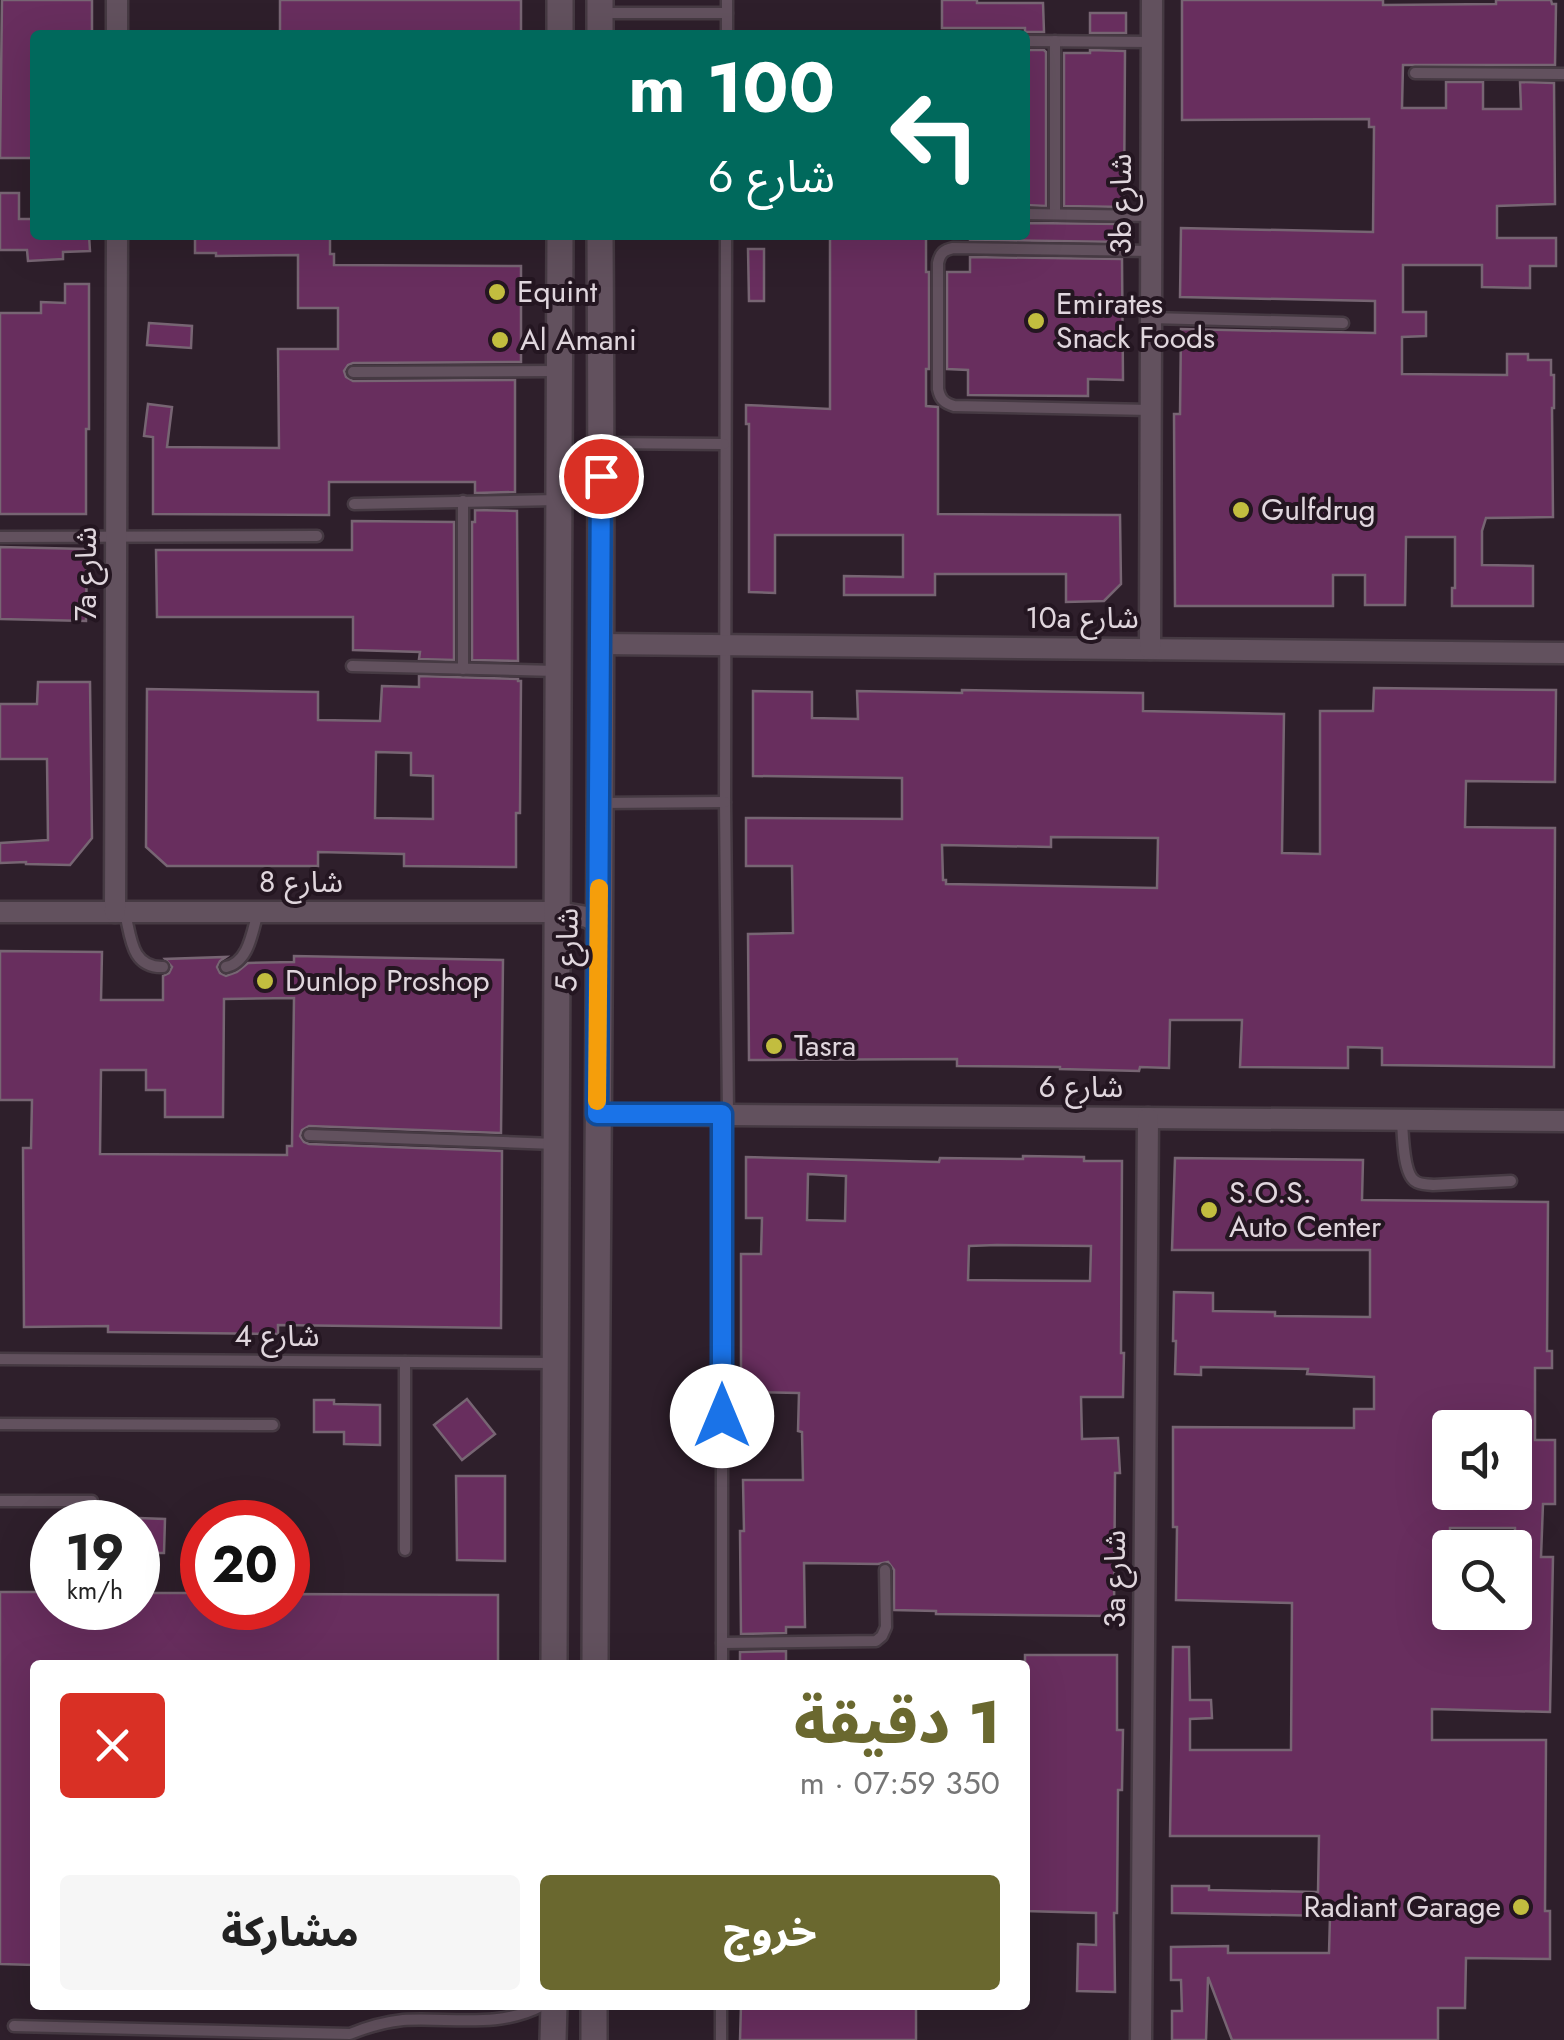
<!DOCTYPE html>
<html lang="ar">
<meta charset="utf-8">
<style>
:root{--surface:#fff;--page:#f6f6f6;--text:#222;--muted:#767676;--accent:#6a682f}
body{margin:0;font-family:Jost,"Noto Sans Arabic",sans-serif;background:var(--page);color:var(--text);direction:rtl;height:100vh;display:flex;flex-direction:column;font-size:38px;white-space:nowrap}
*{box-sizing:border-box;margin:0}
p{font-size:32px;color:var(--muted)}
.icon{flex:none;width:55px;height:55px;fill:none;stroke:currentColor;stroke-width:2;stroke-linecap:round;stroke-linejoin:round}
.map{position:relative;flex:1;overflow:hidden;direction:ltr}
.details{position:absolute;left:30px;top:1660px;width:1000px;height:350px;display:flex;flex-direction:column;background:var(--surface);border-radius:10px;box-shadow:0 10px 40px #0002;direction:rtl}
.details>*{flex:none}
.banner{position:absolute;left:30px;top:30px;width:1000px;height:210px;border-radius:10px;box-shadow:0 10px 40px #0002;direction:rtl;background:#00695c;color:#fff;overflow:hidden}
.buttons{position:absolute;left:1432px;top:1410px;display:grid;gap:20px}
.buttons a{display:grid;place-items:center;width:100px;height:100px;border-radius:10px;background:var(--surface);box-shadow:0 10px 40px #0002;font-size:50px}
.speed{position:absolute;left:30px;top:1500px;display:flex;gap:20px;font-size:50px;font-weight:700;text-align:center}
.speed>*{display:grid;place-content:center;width:130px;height:130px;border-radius:50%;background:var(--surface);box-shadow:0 10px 40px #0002;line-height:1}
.speed small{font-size:25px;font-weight:400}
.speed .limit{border:15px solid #d22;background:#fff;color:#111}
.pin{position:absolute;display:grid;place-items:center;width:85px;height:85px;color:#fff;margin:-42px;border:5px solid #fff;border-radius:50%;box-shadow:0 2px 10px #0007}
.me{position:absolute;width:110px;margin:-55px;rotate:0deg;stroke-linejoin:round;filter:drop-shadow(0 0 8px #0008)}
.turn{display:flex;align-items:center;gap:35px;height:210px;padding:0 30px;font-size:45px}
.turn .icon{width:130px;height:130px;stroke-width:2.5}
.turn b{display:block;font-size:70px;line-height:85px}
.round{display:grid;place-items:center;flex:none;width:105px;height:105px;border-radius:10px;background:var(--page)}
.summary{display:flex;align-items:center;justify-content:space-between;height:170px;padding:0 30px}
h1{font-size:60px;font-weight:800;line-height:75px;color:var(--accent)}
.primary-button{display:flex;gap:20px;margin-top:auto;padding:20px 30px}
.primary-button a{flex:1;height:115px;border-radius:10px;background:var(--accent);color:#fff;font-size:40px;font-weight:800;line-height:115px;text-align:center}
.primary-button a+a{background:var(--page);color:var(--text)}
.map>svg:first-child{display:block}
.building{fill:#682e5e;stroke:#776573;stroke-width:2.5;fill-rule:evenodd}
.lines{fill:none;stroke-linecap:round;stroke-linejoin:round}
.service-casing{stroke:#463a43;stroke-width:15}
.minor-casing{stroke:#463a43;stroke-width:25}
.tertiary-casing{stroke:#463a43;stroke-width:30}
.service{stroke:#62515e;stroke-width:10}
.minor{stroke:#62515e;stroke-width:20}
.tertiary{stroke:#62515e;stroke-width:25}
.route-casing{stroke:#114b97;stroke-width:25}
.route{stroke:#1a73e8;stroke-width:18}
.slow{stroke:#f59e0b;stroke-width:18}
.poi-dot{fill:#c2bd3f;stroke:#241621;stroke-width:4}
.labels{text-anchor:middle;stroke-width:8;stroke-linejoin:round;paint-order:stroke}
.street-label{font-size:30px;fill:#e0d6dd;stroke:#241621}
.poi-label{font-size:30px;fill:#e0d6dd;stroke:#241621;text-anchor:start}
</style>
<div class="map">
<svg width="1564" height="2040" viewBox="0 0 1564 2040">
<rect width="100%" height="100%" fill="#2e1f2b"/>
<!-- building -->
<g class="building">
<polygon points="2,0 92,0 92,35 35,35 35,158 0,158"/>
<rect x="280" y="0" width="241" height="35"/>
<polygon points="942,0 977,0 977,3 1043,3 1044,32 1025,32 1025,28 942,28"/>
<polygon points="1182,0 1383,0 1383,5 1496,4 1496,0 1551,0 1552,4 1556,4 1555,65 1403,65 1402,108 1446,108 1446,82 1483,82 1483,109 1521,109 1520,82 1554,83 1555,204 1497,206 1497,238 1556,238 1556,266 1530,266 1530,288 1482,287 1482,265 1403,265 1403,312 1426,312 1426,336 1402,337 1402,374 1507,375 1507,354 1528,354 1528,360 1551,360 1551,375 1554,375 1554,408 1552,408 1553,517 1486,518 1482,531 1482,565 1533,566 1533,606 1452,606 1452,588 1455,588 1455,537 1406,537 1405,605 1365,605 1365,575 1333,575 1333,606 1175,606 1174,414 1180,414 1181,329 1375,333 1375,301 1180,297 1181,228 1373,232 1374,127 1369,127 1369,119 1182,120"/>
<rect x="1090" y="13" width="36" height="20"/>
<polygon points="1025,50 1044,50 1046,52 1046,206 1025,205"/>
<polygon points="1090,50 1125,51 1124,207 1064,206 1064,53 1090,53"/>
<polygon points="0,193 19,193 19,219 35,219 35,235 89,235 90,251 63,252 63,259 28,261 27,250 0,250"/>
<polygon points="1025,223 1124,224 1123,242 970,240 970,235 1025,235"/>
<polygon points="195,235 330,235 330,254 334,254 334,265 521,266 521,362 353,363 348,365 344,371 346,377 353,381 515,380 515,492 475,493 475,482 329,482 329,515 153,514 153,437 144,436 148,404 172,407 167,447 279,448 278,349 338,349 338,308 298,308 298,255 216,256 216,253 195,253"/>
<polygon points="830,235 926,235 926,272 929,272 929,369 926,369 926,406 938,407 938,514 1120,515 1121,584 1104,601 1066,602 1066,574 935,574 935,595 844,595 844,576 903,577 903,535 775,535 775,593 749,592 749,424 746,424 746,405 830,409"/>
<polygon points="748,249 764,249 764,301 749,301"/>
<polygon points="970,257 1122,259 1123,380 1088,379 1088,396 968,395 968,370 947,369 947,272 970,272"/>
<polygon points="65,284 89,284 89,429 86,429 86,514 0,514 0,313 41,313 41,302 65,303"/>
<polygon points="149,323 192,326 191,348 147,345"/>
<polygon points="475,510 517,511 518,661 472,660 472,522 475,522"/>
<polygon points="352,521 454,522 454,660 419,659 420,652 353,650 353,617 157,617 156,550 352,550"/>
<polygon points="0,547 87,549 86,621 0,619"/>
<path d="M419,676L518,679V681H521L520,813H516V867L404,866V854L318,852V866H167L146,847L147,689L318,692V720L380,721L382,686L419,687ZM376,752L411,753V775L433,776V819L375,818Z"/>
<polygon points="38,682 90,682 92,838 70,865 26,864 26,862 0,863 0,843 48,840 47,759 0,759 0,704 37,704"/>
<path d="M1374,688L1556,690L1555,782L1466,781L1465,827L1555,828L1554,1067L1382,1065V1048L1348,1047V1068L1240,1067L1242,1020H1170L1169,1068L1140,1067L1139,1071L1060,1069V1067L957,1066V1059L749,1060L748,934L793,933L792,866H746V818L902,819V778L753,776V691L812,692V718L858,719L857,691L962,693V690L1143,693V711L1284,714L1282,853L1320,854V711H1373ZM1051,837L1158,838L1157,888L946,884V880H943L942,845L1051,847Z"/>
<path d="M0,951L102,952L101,1000H163V976L169,973L172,967L165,959L226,957L220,961L217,967L220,973L226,976L237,972L248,963L294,962V956L503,960L501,1133L309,1126L302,1130L300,1136L304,1142L309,1144L502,1151L501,1328L278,1325V1334L108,1332V1326L24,1327L23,1148H31L32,1100H0ZM294,998L292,1146H287V1155L100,1154L101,1070H146V1090H165V1117H223L224,999Z"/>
<path d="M1023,1156L1084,1157V1161H1122L1121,1353H1124L1123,1397H1081L1082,1439L1118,1438L1120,1473H1115L1114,1616L936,1614V1611L894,1610V1570L888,1562L878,1564L804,1563L805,1627H786V1633L741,1634L740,1531H744L743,1480H803L802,1432L798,1431L799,1393L741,1392V1254H761L762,1218H746V1157L939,1162L940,1158L1023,1159ZM808,1174L846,1176L845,1221L807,1220ZM997,1245L1091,1246L1090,1281L968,1280L969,1246Z"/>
<path d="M1175,1158L1363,1160L1362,1200L1548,1202L1547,1351H1552V1368H1535V1440H1555V1504H1543L1541,1557H1553L1550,1712L1432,1709V1740H1546L1545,1911H1550V1959L1466,1958L1465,2008H1438V2040H1232L1208,1977L1206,2040H1172V2011H1182L1181,1980H1171V1947L1228,1946V1953H1329L1330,1916L1172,1913V1886H1209V1890L1318,1892L1319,1836H1170L1173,1647H1189L1190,1700H1211L1212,1718L1190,1719V1750H1291L1292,1603L1176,1600L1177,1527H1173V1427L1354,1428V1409H1374V1377L1307,1374L1308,1369L1201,1367V1375L1175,1374L1176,1341H1173L1174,1292L1213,1293V1311L1275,1312V1316L1370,1317V1250H1172ZM1450,1428H1515V1492H1450ZM1450,1528H1515V1612H1450Z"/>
<polygon points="467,1399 495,1434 462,1460 434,1425"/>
<polygon points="314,1400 334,1400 334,1404 380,1405 380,1445 344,1444 344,1432 314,1432"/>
<polygon points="456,1476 505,1476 505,1561 457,1560"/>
<polygon points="138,1518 165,1519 164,1553 138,1553"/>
<polygon points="0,1592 52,1592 52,1608 138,1608 138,1593 202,1593 202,1608 288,1608 288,1594 498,1595 498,1665 35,1665 35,1965 0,1964"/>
<polygon points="786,1651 786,1665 740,1665 740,1652"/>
<polygon points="1025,1655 1117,1655 1117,1730 1123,1730 1122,1790 1118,1790 1117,1913 1114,1913 1115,1992 1077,1991 1078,1944 1096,1945 1096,1913 1025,1911"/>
<polygon points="741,2005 916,2005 916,2040 740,2040"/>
</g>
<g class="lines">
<defs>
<g id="service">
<polyline points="603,13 727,13"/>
<polyline points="727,35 727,0"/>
<polyline points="1025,41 1151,42"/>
<polyline points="1055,41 1055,214"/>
<polyline points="1415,73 1564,74"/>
<polyline points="1025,214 1151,216"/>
<polyline points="726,235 725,802 728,1115"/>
<polyline points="1151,318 1343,323"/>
<polyline points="353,372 559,371"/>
<path d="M1150,410L954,406C944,403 940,399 938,389V263C940,253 944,250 953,248L1151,251"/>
<polyline points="601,443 724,444"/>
<polyline points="354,504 557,500"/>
<polyline points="0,537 317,536"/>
<polyline points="352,666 556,671"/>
<polyline points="463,669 463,501"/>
<polyline points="601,803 725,802"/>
<path d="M125,913C131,937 131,968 163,967"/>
<path d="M226,967C249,962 252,932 258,912"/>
<path d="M1402,1121C1403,1135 1403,1173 1415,1181C1420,1185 1427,1184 1433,1185L1511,1181"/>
<polyline points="309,1135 555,1144"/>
<polyline points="0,1359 553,1363"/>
<polyline points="405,1362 405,1550"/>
<polyline points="0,1424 273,1425"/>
<polyline points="0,1501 92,1501"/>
<polyline points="722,1643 876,1641 882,1636 886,1627 885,1570"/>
<polyline points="722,1665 722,1114"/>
<path d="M14,2026L350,2034C367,2027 384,2022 403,2020C450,2017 500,2029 543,2005"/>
<polyline points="721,2040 721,2005"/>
</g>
<g id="minor">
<polyline points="117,35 117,0"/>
<polyline points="599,644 1564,653"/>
<polyline points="1150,649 1152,0"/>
<polyline points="0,912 557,912 587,917 600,924"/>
<polyline points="115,912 117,235"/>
<polyline points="597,1114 1564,1121"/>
<polyline points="1141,2040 1148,1118"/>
</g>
<g id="tertiary">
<polyline points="560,35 560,0"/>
<polyline points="600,35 600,0"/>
<polyline points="554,1665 560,235"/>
<path d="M595,1665C597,1188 603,712 600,235"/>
<polyline points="553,2040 554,2005"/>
<polyline points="594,2040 594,2005"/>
</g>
</defs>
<!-- service casing -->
<use href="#service" class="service-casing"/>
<!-- minor casing -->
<use href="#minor" class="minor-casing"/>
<!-- tertiary casing -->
<use href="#tertiary" class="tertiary-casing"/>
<!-- service -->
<use href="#service" class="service"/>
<!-- minor -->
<use href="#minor" class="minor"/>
<!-- tertiary -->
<use href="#tertiary" class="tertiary"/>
</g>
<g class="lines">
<defs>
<polyline id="route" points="601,476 597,1114 722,1114 722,1416"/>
</defs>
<!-- route casing -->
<use href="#route" class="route-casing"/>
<!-- route -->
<use href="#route" class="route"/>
<!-- slow -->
<polyline class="slow" points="597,1101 599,888"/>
</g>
<!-- markers -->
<g class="poi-dot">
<circle cx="497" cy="292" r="10"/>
<circle cx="1036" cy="321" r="10"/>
<circle cx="500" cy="340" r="10"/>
<circle cx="1241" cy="510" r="10"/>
<circle cx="265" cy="981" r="10"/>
<circle cx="774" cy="1046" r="10"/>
<circle cx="1209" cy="1210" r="10"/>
<circle cx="1521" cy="1907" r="10"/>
</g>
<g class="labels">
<!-- street labels -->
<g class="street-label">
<text transform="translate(1121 204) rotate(-90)" y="10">3b شارع</text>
<text transform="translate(86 574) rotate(-90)" y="10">7a شارع</text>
<text x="1082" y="628">10a شارع</text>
<text x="301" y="892">شارع 8</text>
<text transform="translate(567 950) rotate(-89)" y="10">شارع 5</text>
<text x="1081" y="1097">شارع 6</text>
<text x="277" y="1346">شارع 4</text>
<text transform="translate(1115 1579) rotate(-90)" y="10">3a شارع</text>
</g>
<!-- poi labels -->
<g class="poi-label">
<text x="517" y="302">Equint</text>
<text x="1056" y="314">Emirates<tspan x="1056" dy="34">Snack Foods</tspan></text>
<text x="520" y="350">Al Amani</text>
<text x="1261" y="520">Gulfdrug</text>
<text x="285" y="991">Dunlop Proshop</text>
<text x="794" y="1056">Tasra</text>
<text x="1229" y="1203">S.O.S.<tspan x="1229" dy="34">Auto Center</tspan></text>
<text x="1501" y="1917" text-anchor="end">Radiant Garage</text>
</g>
</g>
</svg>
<div class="buttons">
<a><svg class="icon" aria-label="sound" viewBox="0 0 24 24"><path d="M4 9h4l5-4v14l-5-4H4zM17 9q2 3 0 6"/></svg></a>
<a><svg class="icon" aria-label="search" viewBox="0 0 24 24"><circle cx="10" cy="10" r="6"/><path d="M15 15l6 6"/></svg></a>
</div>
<div class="speed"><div>19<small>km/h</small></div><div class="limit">20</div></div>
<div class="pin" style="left:601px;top:476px;background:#d93025"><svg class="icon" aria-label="arrive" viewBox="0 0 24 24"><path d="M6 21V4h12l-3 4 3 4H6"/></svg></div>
<svg class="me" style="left:722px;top:1416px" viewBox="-20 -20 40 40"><circle r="19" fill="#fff"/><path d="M0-13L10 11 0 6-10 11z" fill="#1a73e8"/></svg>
<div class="banner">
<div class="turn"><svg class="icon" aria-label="left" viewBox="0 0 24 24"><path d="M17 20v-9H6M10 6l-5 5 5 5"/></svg><div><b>100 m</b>شارع 6</div></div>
</div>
<section class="details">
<div class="summary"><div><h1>1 دقيقة</h1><p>350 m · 07:59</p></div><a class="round" style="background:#d93025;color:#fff"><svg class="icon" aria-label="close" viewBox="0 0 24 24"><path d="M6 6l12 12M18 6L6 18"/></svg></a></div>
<div class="primary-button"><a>خروج</a><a>مشاركة</a></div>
</section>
</div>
